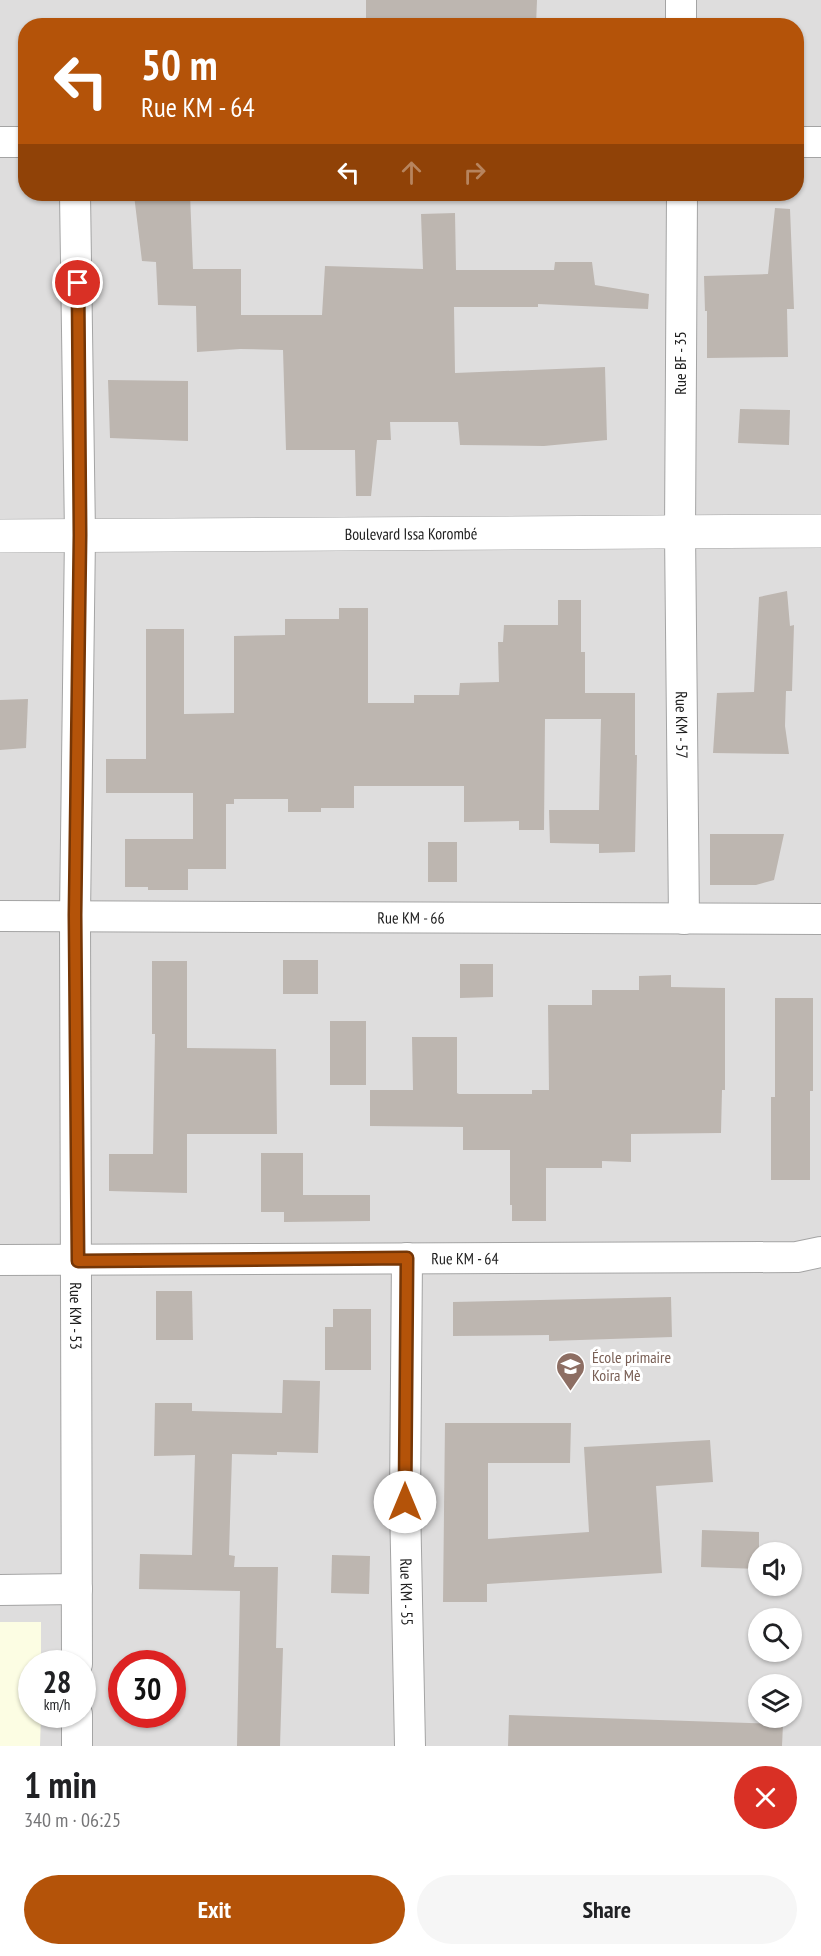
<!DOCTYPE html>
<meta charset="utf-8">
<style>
:root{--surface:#fff;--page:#f6f6f6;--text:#202124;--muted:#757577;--accent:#b45309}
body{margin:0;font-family:"PT Sans Narrow",sans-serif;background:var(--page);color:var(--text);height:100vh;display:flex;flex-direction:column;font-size:22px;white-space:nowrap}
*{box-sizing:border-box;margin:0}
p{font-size:20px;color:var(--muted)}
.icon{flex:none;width:33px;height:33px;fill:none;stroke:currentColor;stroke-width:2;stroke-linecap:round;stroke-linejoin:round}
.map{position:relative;height:1746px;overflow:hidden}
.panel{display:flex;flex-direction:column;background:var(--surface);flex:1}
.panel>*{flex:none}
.guide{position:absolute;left:18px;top:18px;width:786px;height:183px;border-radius:24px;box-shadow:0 2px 4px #0004;background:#b45309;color:#fff;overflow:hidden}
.buttons{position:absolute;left:748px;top:1542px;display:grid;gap:12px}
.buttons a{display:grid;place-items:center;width:54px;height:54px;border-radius:50%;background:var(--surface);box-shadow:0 2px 4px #0004;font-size:30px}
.speed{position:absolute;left:18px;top:1650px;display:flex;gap:12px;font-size:30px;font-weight:700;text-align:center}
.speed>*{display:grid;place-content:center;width:78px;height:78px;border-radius:50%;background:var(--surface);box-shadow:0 2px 4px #0004;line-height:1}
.speed small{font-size:15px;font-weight:400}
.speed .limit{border:9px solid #d22;background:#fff;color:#111}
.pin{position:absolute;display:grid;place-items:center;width:51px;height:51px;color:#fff;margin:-26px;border:3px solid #fff;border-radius:50%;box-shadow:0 2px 6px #0007}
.me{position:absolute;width:66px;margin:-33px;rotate:0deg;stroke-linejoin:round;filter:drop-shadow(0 0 4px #0008)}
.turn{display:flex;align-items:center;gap:21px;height:126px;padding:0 24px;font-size:27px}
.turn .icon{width:78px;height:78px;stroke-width:2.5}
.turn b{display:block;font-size:42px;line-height:51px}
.lanes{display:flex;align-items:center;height:57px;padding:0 24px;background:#0003;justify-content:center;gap:30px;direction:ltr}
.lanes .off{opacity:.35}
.round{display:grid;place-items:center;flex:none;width:63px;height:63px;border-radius:32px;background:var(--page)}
.summary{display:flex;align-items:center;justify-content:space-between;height:102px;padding:0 24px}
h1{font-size:36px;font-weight:700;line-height:45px}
.primary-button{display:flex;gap:12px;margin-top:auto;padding:12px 24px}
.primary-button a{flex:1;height:69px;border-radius:36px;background:var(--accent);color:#fff;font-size:24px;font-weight:700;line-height:69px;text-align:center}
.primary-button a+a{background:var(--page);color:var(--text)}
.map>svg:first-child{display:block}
.residential{fill:#dedddd;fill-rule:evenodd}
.education{fill:#fcfde3}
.building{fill:#bdb6b0}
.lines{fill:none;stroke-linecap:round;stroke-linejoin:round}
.minor-casing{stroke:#a4a4a4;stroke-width:32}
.tertiary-casing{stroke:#a4a4a4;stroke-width:34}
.minor{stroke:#fff;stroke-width:30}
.tertiary{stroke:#fff;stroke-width:33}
.route-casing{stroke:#753606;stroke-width:15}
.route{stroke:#b45309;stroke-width:10}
.labels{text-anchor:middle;stroke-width:6;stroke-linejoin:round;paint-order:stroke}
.street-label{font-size:16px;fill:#202020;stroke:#fff}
.education-label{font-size:16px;fill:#785e54;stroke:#fff;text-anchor:start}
</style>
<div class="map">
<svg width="821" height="1746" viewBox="0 0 821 1746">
<rect width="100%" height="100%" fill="#f0eee7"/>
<!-- residential -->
<path class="residential" d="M0,0H821V1746H0ZM26,26H796V194H26ZM759,1552H792V1586H759ZM759,1618H792V1652H759ZM32,1664H82V1714H32ZM122,1664H172V1714H122ZM759,1684H792V1718H759Z"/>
<!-- education -->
<polygon class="education" points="0,1622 41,1622 41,1663 32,1664 32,1714 41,1715 40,1746 0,1746"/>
<!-- building -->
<g class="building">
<polygon points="366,0 537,0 536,26 366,26"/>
<polygon points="158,194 190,194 193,269 241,269 241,315 322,315 325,266 423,269 421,214 455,213 456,270 554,270 555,262 592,262 595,285 649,294 648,309 538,304 538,307 454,307 455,373 605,367 607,440 544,446 460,445 458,422 390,422 391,440 377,440 371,496 356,496 355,450 286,450 283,350 240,349 197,352 196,306 158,305 156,262 142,261 134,195"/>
<polygon points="775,208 790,209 794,309 787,309 788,357 707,358 707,311 705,311 704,276 768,274"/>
<polygon points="108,380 188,381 188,441 110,438"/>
<polygon points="740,409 790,410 789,445 738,443"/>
<polygon points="787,591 790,626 794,625 792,691 786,691 785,726 789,754 713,753 717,693 754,692 759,597"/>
<polygon points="558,600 581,600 581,652 585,652 585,693 635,693 635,755 637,755 635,852 599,853 599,844 550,843 549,810 599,810 601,719 545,719 544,830 519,830 519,821 464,822 464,786 354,786 354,808 321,808 321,812 288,812 288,799 234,799 234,804 226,804 226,869 188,869 188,890 148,890 148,887 125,887 125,839 193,839 193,793 106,793 106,759 146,759 146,629 184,629 184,714 234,713 234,636 285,635 285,619 339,619 339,608 368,608 368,703 414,703 414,695 459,695 460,683 499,682 498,642 503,642 504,625 558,625"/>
<polygon points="28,699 26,748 0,750 0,700"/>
<polygon points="710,834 784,834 774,880 756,885 710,885"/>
<rect x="428" y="842" width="29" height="40"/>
<rect x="283" y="960" width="35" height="34"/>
<polygon points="152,961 187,961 187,1048 276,1049 277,1134 187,1134 187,1193 109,1191 109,1154 153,1154 155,1034 152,1034"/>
<polygon points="460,964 493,964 493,997 460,998"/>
<polygon points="671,975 671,987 725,988 725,1090 722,1090 721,1133 631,1134 631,1162 602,1161 602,1168 546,1168 546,1221 512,1221 512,1205 510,1205 510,1150 463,1150 463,1127 370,1126 370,1090 413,1090 412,1037 457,1037 457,1093 459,1094 532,1094 532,1090 549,1090 548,1005 592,1005 592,990 639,990 639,976"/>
<polygon points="775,998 813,998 813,1091 810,1091 810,1180 771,1180 771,1097 775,1097"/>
<rect x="330" y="1021" width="36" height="64"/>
<polygon points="261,1153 303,1153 303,1195 370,1195 370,1221 284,1222 284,1212 261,1212"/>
<polygon points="156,1291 192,1291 193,1340 156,1340"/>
<polygon points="671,1297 672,1337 549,1341 549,1335 453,1336 453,1302"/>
<polygon points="333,1309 371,1309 371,1370 325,1370 325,1327 333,1327"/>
<polygon points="283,1380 320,1381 318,1453 277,1452 277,1455 232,1454 229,1555 235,1556 234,1567 278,1567 276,1648 283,1648 280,1746 237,1746 240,1591 139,1589 140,1554 192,1555 195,1455 154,1456 155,1403 192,1403 192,1411 282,1413"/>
<polygon points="445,1423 571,1423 570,1463 488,1463 488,1539 589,1532 584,1447 710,1440 713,1482 656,1486 662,1573 487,1584 487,1602 443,1602"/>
<polygon points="702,1530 759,1532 759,1569 701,1567"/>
<polygon points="332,1555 370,1556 369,1594 331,1593"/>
<polygon points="509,1715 783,1724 782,1746 508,1746"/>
</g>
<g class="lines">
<defs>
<g id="minor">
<polyline points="681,0 681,26"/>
<polyline points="0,142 26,142"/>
<polyline points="796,142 821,142"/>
<path id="s1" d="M75,194L80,535L75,915L77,1664"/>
<path id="s2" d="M682,194L680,532L684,919"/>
<path id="s3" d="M0,916L821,919"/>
<path id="s4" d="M407,1258L405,1502L410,1746"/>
<path id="s5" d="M0,1260L797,1257L821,1252"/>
<polyline points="0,1590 77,1589"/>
<polyline points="77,1746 77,1714"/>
</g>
<g id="tertiary">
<path id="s6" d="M0,536L821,531"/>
</g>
</defs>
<!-- minor casing -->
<use href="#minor" class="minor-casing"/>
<!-- tertiary casing -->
<use href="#tertiary" class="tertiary-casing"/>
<!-- minor -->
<use href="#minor" class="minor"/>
<!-- tertiary -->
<use href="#tertiary" class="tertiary"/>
</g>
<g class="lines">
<defs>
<polyline id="route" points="78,283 80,535 75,915 78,1261 407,1258 405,1502"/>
</defs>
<!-- route casing -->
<use href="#route" class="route-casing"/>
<!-- route -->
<use href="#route" class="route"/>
</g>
<!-- icons -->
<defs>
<symbol id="school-pin" viewBox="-11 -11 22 30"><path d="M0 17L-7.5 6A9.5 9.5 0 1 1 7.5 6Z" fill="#8d6e63" stroke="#fff"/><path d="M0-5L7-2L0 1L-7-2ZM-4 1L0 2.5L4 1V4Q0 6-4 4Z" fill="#fff"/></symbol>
</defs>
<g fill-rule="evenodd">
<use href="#school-pin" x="554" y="1350" width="33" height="45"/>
</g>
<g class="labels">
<!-- street labels -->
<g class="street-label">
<text transform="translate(680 363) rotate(-90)" y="6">Rue BF - 35</text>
<text dy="6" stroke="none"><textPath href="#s6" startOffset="411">Boulevard Issa Korombé</textPath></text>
<text dy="6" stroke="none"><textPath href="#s2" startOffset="531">Rue KM - 57</textPath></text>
<text dy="6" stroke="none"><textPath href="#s3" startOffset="411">Rue KM - 66</textPath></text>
<text dy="6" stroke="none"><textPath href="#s5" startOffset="465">Rue KM - 64</textPath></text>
<text dy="6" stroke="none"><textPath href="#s1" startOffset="1122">Rue KM - 53</textPath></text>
<text dy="6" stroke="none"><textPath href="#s4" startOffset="334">Rue KM - 55</textPath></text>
</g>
<!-- education labels -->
<g class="education-label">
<text x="592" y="1363">École primaire<tspan x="592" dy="18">Koira Mè</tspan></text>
</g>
</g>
</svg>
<div class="buttons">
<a><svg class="icon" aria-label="sound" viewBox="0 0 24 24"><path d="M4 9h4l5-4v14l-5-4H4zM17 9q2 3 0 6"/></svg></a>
<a><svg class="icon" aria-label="search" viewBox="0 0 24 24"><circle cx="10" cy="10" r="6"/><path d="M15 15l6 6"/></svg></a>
<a><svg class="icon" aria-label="layers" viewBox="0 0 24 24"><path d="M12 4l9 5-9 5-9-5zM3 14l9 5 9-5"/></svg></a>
</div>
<div class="speed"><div>28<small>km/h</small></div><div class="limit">30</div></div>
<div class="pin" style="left:78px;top:283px;background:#d93025"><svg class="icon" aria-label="arrive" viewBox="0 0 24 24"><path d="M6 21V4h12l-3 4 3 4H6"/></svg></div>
<svg class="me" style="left:405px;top:1502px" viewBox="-20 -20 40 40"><circle r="19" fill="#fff"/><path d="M0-13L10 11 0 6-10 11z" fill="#b45309"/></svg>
<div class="guide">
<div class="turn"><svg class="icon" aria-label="left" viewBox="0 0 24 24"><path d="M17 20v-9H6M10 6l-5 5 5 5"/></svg><div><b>50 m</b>Rue KM - 64</div></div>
<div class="lanes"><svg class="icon" aria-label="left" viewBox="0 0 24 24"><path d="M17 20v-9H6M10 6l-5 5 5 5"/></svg><svg class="icon off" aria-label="ahead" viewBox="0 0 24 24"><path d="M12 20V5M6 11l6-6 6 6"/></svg><svg class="icon off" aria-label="right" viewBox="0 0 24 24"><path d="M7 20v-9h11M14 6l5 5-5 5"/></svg></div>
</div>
</div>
<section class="panel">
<div class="summary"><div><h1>1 min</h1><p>340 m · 06:25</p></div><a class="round" style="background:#d93025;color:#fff"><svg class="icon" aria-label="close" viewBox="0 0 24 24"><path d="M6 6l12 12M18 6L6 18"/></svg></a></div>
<div class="primary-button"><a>Exit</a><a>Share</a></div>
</section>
